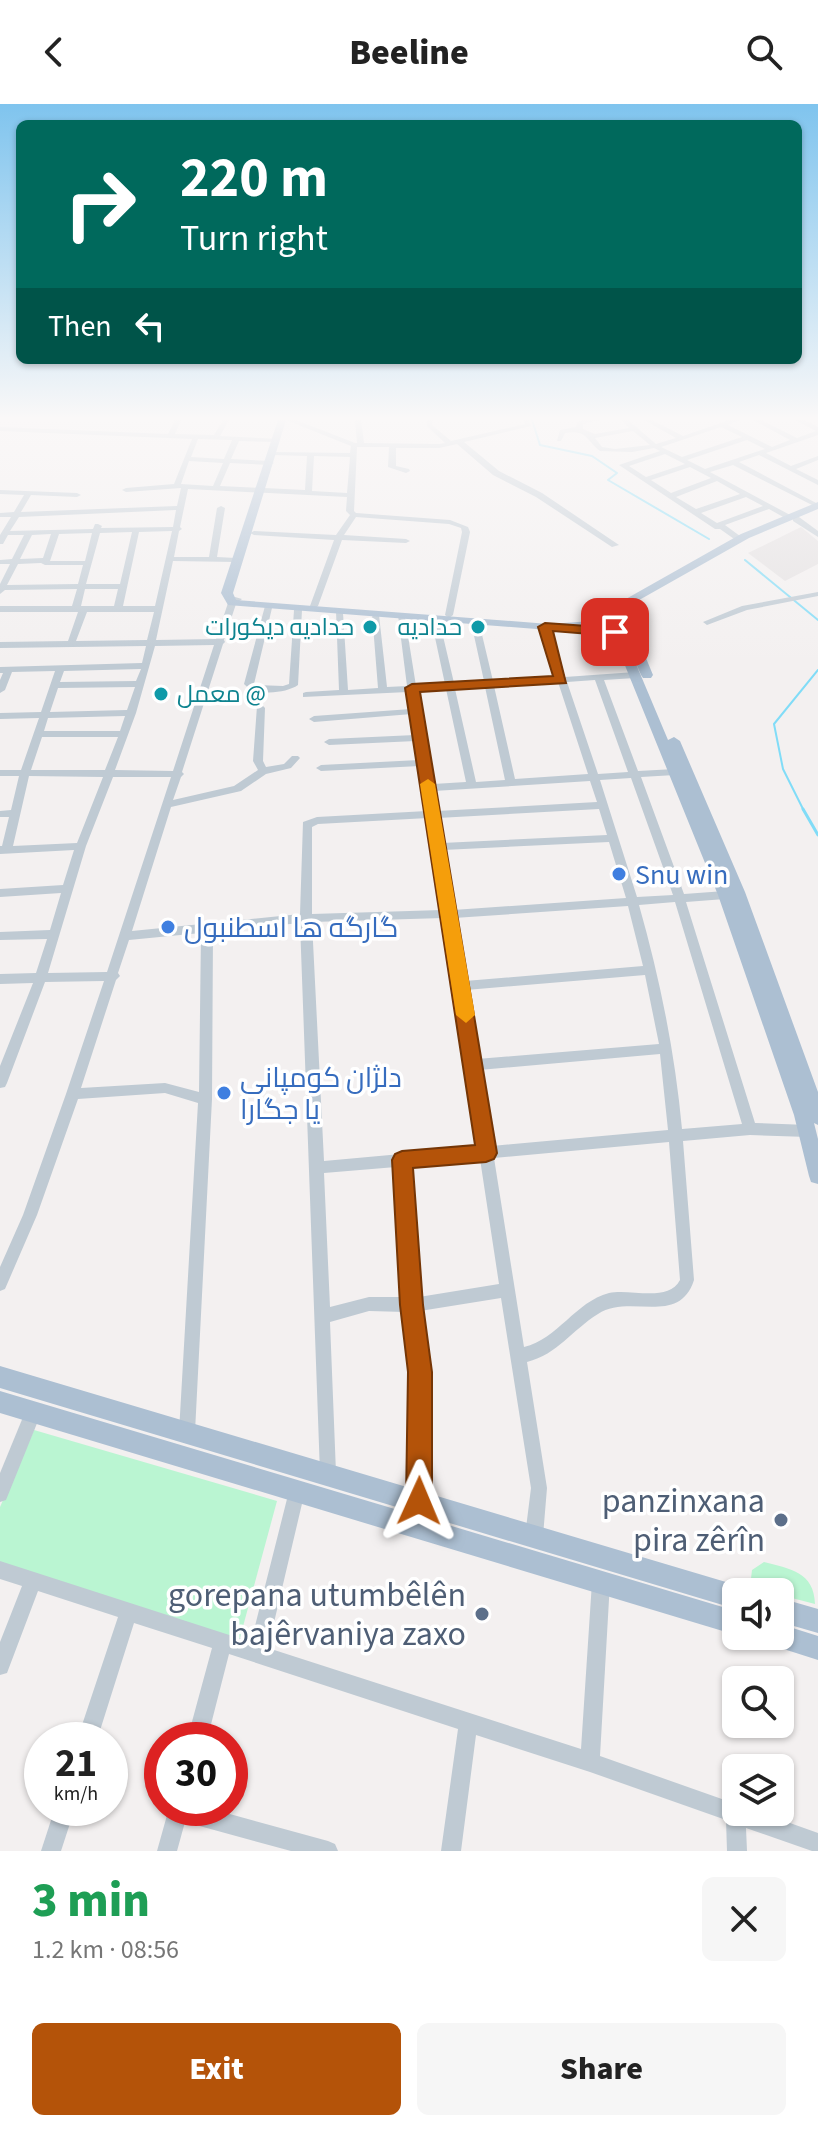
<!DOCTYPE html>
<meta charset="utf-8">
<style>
:root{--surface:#fff;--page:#f6f6f6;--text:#222;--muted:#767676;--accent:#b45309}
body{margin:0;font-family:"Source Sans 3",Cairo,sans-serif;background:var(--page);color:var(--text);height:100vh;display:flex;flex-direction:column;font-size:30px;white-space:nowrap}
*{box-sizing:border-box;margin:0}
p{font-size:26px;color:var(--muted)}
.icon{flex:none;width:44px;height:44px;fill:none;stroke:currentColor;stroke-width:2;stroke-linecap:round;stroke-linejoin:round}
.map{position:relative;height:1747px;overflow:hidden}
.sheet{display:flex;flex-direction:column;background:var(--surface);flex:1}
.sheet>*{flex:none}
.banner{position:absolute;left:16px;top:16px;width:786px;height:244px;border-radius:12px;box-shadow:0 2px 6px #0004;background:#00695c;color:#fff;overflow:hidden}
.tools{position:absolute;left:722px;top:1474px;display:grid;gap:16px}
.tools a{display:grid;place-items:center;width:72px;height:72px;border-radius:12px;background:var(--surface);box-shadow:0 2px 6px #0004;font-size:40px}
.speed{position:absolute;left:24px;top:1618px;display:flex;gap:16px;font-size:40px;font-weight:700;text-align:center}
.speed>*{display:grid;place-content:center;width:104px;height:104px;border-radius:50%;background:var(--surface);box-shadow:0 2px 6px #0004;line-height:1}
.speed small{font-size:20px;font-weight:400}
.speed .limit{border:12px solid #d22;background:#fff;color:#111}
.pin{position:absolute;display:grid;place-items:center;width:68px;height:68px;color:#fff;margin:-34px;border-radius:16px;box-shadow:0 4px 12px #0006}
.me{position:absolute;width:88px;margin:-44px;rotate:1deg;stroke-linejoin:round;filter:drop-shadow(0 0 6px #0008)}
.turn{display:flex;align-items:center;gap:28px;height:168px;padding:0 32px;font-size:36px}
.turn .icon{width:104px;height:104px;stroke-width:2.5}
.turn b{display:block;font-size:56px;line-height:68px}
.then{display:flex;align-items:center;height:76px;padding:0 32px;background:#0003;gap:16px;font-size:30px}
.round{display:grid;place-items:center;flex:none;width:84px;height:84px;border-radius:12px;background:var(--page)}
.head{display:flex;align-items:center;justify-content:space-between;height:136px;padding:0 32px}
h1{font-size:48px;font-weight:800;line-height:60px;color:#1e9e55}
.button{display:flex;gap:16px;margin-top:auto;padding:16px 32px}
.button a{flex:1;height:92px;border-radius:12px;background:var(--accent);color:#fff;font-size:32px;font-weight:800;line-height:92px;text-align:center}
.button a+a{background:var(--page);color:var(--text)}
header{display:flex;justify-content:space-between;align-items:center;height:104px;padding:0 32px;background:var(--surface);font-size:36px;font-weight:800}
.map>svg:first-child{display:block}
.education{fill:#e4e1e2}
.green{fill:#baf5d2}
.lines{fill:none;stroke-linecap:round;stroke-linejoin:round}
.stream-far1{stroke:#81dcf7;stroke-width:2}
.stream{stroke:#81dcf7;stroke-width:3}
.minor{fill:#bfcad3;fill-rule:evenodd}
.major{fill:#acbfd2;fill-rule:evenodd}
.route{fill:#b45309;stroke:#753606;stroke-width:2}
.slow{fill:#f59e0b}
.culture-dot{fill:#0f9aa8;stroke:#fff;stroke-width:3}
.shop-dot{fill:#3f7fe0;stroke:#fff;stroke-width:3}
.service-dot{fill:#5c6f8a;stroke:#fff;stroke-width:3}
.labels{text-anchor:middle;stroke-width:7;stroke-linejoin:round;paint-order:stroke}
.far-culture-label{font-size:24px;fill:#0d838f;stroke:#fff;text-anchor:end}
.shop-label{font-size:28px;fill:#366cbe;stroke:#fff;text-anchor:start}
.near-service-label{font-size:34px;fill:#4e5e75;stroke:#fff;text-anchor:end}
</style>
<header><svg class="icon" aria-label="back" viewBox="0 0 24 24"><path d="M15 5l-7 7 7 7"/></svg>Beeline<svg class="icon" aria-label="search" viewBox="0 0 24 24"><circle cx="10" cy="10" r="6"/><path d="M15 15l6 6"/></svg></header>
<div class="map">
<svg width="818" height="1747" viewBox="0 0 818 1747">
<rect width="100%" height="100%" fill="#f3f0f0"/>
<!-- education -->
<polygon class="education" points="801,423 818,437 818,460 785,477 748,449"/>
<!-- green -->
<g class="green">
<polygon points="34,1326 277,1397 238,1541 0,1466 0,1403"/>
<path d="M764,1458C791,1465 814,1468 815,1500L750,1483L752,1466Z"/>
</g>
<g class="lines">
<!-- stream-far1 -->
<g class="stream-far1">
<polyline points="532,316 540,341 592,352 617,369 608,376 709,435"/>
<polyline points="745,456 818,516"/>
<polyline points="804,707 783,665 774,620 818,566"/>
</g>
<!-- stream -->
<polyline class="stream" points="803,705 818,731"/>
<!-- minor -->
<g class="minor">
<path d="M175,316H181L175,330L214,331L223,316H229L220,332L278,335L279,336L276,338L239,337L231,355L270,357L274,359L270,361L230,359L220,382L305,386L307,352L273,351L270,349L271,348L350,349L351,342L286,316H296L355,339H357L355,316H361L364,339L439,340L445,339L427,322V316H433L432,321L451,337L525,320L523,316H529L531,322L464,338L499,367L542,389L619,441L612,443L536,393L493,371L457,340L439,344H396V362L409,365L410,367L406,369L388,363L389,343H357L354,407L356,409L450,416L468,423L470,428L453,511L449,514L445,511L462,428L461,424L449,420L356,413L344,431L406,435L410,437L406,439L342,436L318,502L314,505L310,502L334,436L254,431L250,429L254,427L336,431L350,411L346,407L347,393L188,385L180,423L182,425L179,427L174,453H209L217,404L221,402L225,404L217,453L236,454L240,456L236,458L173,457L156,536L216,535L228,499L235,493L242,495L236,500L224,536L225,538L223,540L182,668L184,670L181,673L173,696L234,682L258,666L253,657L257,602H263L265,604L263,657L266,663L284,660L292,652H298L300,654L291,664L266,670L241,687L171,703L132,827L300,810L303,718L317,713L427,707L420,662L321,667L316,664L321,661L419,656L416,637L329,641L324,638L329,635L415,631L412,610L314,618L309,615L314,612L411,605L408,588L303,593V589L306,588L339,586L336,507L343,509L348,586L378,584L372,509L379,511L387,583L407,582L398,511L405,513L416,582L445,580L431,515L432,513L439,515L454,579L484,577L471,518L475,515L479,518L493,577L556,573L541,523L548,521L565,573L635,568L640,571L635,574L604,576L638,667L675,665L680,668L675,671L641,673L684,790L725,787L731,791L725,795L686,798L755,1019L808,1021L813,1023L815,1027L813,1031L808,1033L750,1031L683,1037L694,1176C679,1223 629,1189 598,1210C572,1226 558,1250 527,1258L547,1384L543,1432L540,1438L534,1441L528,1438L525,1432L531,1384L501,1194L420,1207L428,1268V1397L425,1403L419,1406L413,1403L410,1397L412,1268L405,1208L369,1207L330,1218L336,1369L334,1375L328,1377L322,1375L320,1369L300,819L213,828L212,995L195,1328L193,1334L187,1336L181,1334L179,1328L198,999L165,989L78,995L37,1111L5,1185L0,1187V1163L23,1111L66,990L104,877L45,878L7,979L5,983L0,984V962L33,879L0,880V870L36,869L47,835L0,836V828L50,826L61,789L0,793V785L63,781L74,746L0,750V742H2L9,713H0V707L11,706L19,672H0V666H21L39,614L0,615V609L41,608L55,567L12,568L5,586L0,589V576L3,569H0V563L142,559L146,542L0,544V538L68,537L78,508H0V502H72L77,485L5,486L0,490V480L10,460H0V456L12,455L24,431H8L3,440H0V431L11,413H0V409L14,408L24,391L0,390V386L77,389L81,391L77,393L31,391L21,408L177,402L181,384L126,388L122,386L126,384L174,380L192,335L0,327V323L168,330ZM198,335L232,336L224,355L191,353ZM314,352L350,353L347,389L312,387ZM189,357L223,359L213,382L181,380ZM176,406L173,423L101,424L102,422L98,420H95L93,425L10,427L19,413ZM172,427L155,502H123L139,428ZM132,428L120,480H86L100,429ZM92,429L85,457H50L59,430ZM51,430L43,454L20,455L32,431ZM41,459L45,461H83L78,480L7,481L18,460ZM85,485H118L114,502H81ZM87,508H154L147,536L76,537ZM214,541L173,667L115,666L136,609L155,542ZM141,565L136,577L60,578L64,567ZM595,576L628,668L598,670L567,578ZM558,578L588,670L515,675L494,582ZM135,583L127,606L50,608L58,584ZM485,583L505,676L476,678L455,585ZM446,585L466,678L433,680L417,587ZM125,612L120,627H44L48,614ZM42,633H118L105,666H31ZM29,672L103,673L77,739L13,742ZM113,673H171L107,868L48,869L86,742ZM631,674L673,791L637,793L600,676ZM590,677L597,698L437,707L434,687ZM599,705L607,731L442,739L438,714ZM428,714L442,806L312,810V723L318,720ZM609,738L626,794L453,806L443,746ZM675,798L742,1020L682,1025C675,949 660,875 639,801ZM628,802L643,862L465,877L454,814ZM443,814L478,1043L324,1057L312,818ZM201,829L199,988L165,979L81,984L116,876L120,872L118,869L129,836ZM645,871L659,940L477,955L466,886ZM660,950L668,1026L492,1042L479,966ZM669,1038L680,1176C668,1199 630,1184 609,1189C575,1198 558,1235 524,1243L494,1054ZM480,1055L499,1180L419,1193L409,1062ZM396,1063L404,1193H369L330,1203L324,1069Z"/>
<path d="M584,316H599L583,320V325L595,330L629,324L621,316H628L656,340L676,334L644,316H652L683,332L729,316H739L728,321L772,343L790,336L753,316H761L797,334L816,327L795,316H804L818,323V331L766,349L791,362L818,352V356L796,365L818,376V381L759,351L739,358L818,400V404L733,361L710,368L792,412L785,414L769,405L725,421L744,435L737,437L720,425H715L619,361L660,347L654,344L632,348L600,347C586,336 587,325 565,329L561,337H557L560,326L576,323L577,318ZM721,323L742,333L682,353L661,343ZM633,327L650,341L615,345L602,343L595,334ZM747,336L765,345L705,365L687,356ZM665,350L685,360L646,373L629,362ZM690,363L711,374L671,389L651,376ZM717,377L740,390L696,405L676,393ZM746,393L763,402L717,419L701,409Z"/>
<polygon points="793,413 799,413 818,427 818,433 793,417"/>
<polygon points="818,488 818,492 747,506 707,521 703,518 742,502"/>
<path d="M265,502L272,504L254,580L256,581L283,582L289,580L294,506L298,503L302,506L298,581C285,590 255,592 244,580Z"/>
<polygon points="34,1299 40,1301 42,1307 6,1396 0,1398 0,1369 28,1301"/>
<polygon points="297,1379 303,1381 305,1387 268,1544 581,1645 592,1478 595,1472 601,1469 607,1472 610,1478 600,1652 736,1700 736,1708 759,1708 818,1729 818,1747 812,1747 746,1724 747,1747 727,1747 726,1716 590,1668 476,1631 461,1747 441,1747 458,1625 229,1550 207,1636 187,1636 212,1544 134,1519 97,1636 77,1636 118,1513 38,1487 7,1569 0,1571 0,1538 22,1482 0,1475 0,1457 251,1538 289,1387 291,1381"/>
<polygon points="55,1704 75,1704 61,1747 41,1747"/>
<polygon points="169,1704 208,1704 328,1737 335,1740 338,1747 291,1747 185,1718 177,1747 157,1747"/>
</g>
<!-- major -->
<g class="major">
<polygon points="278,316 286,316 233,489 236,496 549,520 606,516 605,513 617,500 741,430 818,398 818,405 749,434 625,504 617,513 631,518 653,571 651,574 643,574 641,571 620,522 668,636 674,633 680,637 745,788 818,988 818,1021 814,1019 818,1035 818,1080 811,1078 809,1072 794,1011 718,791 609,522 549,526 228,501 221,489"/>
<polygon points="0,1262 736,1481 744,1485 746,1488 736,1488 736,1505 0,1284"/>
<polygon points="0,1287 736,1507 736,1531 0,1309"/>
<polygon points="780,1494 818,1505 818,1529 780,1518"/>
<polygon points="780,1520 818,1532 818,1556 771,1541 768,1532 780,1532"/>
</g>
</g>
<!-- sky -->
<linearGradient id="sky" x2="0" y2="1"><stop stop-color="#7fc4ee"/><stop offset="0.56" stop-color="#faf8f8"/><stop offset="1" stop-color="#faf8f8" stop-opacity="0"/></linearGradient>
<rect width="818" height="561" fill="url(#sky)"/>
<!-- route -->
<polygon class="route" points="545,519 615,524 622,528 615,532 553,527 566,579 420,588 497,1049 494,1055 486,1058 413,1064 423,1201 432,1268 432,1397 428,1406 419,1410 410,1406 406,1397 408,1268 400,1201 392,1056 395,1050 402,1047 475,1041 405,584 412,580 553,572 538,523"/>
<!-- slow -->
<polygon class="slow" points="428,675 435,680 475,911 466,919 456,911 420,680"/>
<!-- markers -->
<g class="culture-dot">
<circle cx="370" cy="523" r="8"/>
<circle cx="478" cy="523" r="8"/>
<circle cx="161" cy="590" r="8"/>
</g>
<g class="shop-dot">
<circle cx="619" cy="770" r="8"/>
<circle cx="168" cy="823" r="8"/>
<circle cx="224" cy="989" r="8"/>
</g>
<g class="service-dot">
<circle cx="781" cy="1416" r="8"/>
<circle cx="482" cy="1510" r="8"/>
</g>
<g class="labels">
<!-- far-culture labels -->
<g class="far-culture-label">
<text x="354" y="531">حداديه ديكورات</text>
<text x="462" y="531">حداديه</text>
<text x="177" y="598" text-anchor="start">معمل @</text>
</g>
<!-- shop labels -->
<g class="shop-label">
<text x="635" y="780">Snu win</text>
<text x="184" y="833">گارگه ها اسطنبول</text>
<text x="240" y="983">دلژان کومپانی<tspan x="240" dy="32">یا جگارا</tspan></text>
</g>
<!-- near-service labels -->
<g class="near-service-label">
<text x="765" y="1408">panzinxana<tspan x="765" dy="39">pira zêrîn</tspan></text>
<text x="466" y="1502">gorepana utumbêlên<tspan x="466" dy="39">bajêrvaniya zaxo</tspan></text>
</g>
</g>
</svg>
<div class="tools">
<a><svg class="icon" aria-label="sound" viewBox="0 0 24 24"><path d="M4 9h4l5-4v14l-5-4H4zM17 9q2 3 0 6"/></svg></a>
<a><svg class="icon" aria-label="search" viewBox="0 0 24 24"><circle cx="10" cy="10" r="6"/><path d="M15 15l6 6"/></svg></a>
<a><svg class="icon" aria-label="layers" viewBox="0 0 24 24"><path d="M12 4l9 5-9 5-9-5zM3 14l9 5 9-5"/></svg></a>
</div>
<div class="speed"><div>21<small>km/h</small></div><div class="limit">30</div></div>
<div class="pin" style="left:615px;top:528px;background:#d93025"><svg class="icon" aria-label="arrive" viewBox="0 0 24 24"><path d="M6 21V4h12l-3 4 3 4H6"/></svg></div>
<svg class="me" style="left:419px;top:1397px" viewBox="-20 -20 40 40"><path d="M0-17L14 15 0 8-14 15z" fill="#b45309" stroke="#fff" stroke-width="4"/></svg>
<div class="banner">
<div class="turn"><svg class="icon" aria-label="right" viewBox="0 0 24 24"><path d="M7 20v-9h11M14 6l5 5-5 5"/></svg><div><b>220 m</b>Turn right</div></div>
<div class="then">Then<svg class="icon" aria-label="left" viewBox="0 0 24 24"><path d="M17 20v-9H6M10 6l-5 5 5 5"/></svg></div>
</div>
</div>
<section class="sheet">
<div class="head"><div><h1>3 min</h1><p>1.2 km · 08:56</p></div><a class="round"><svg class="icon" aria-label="close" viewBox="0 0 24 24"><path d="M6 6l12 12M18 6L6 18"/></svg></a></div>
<div class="button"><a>Exit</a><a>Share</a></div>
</section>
